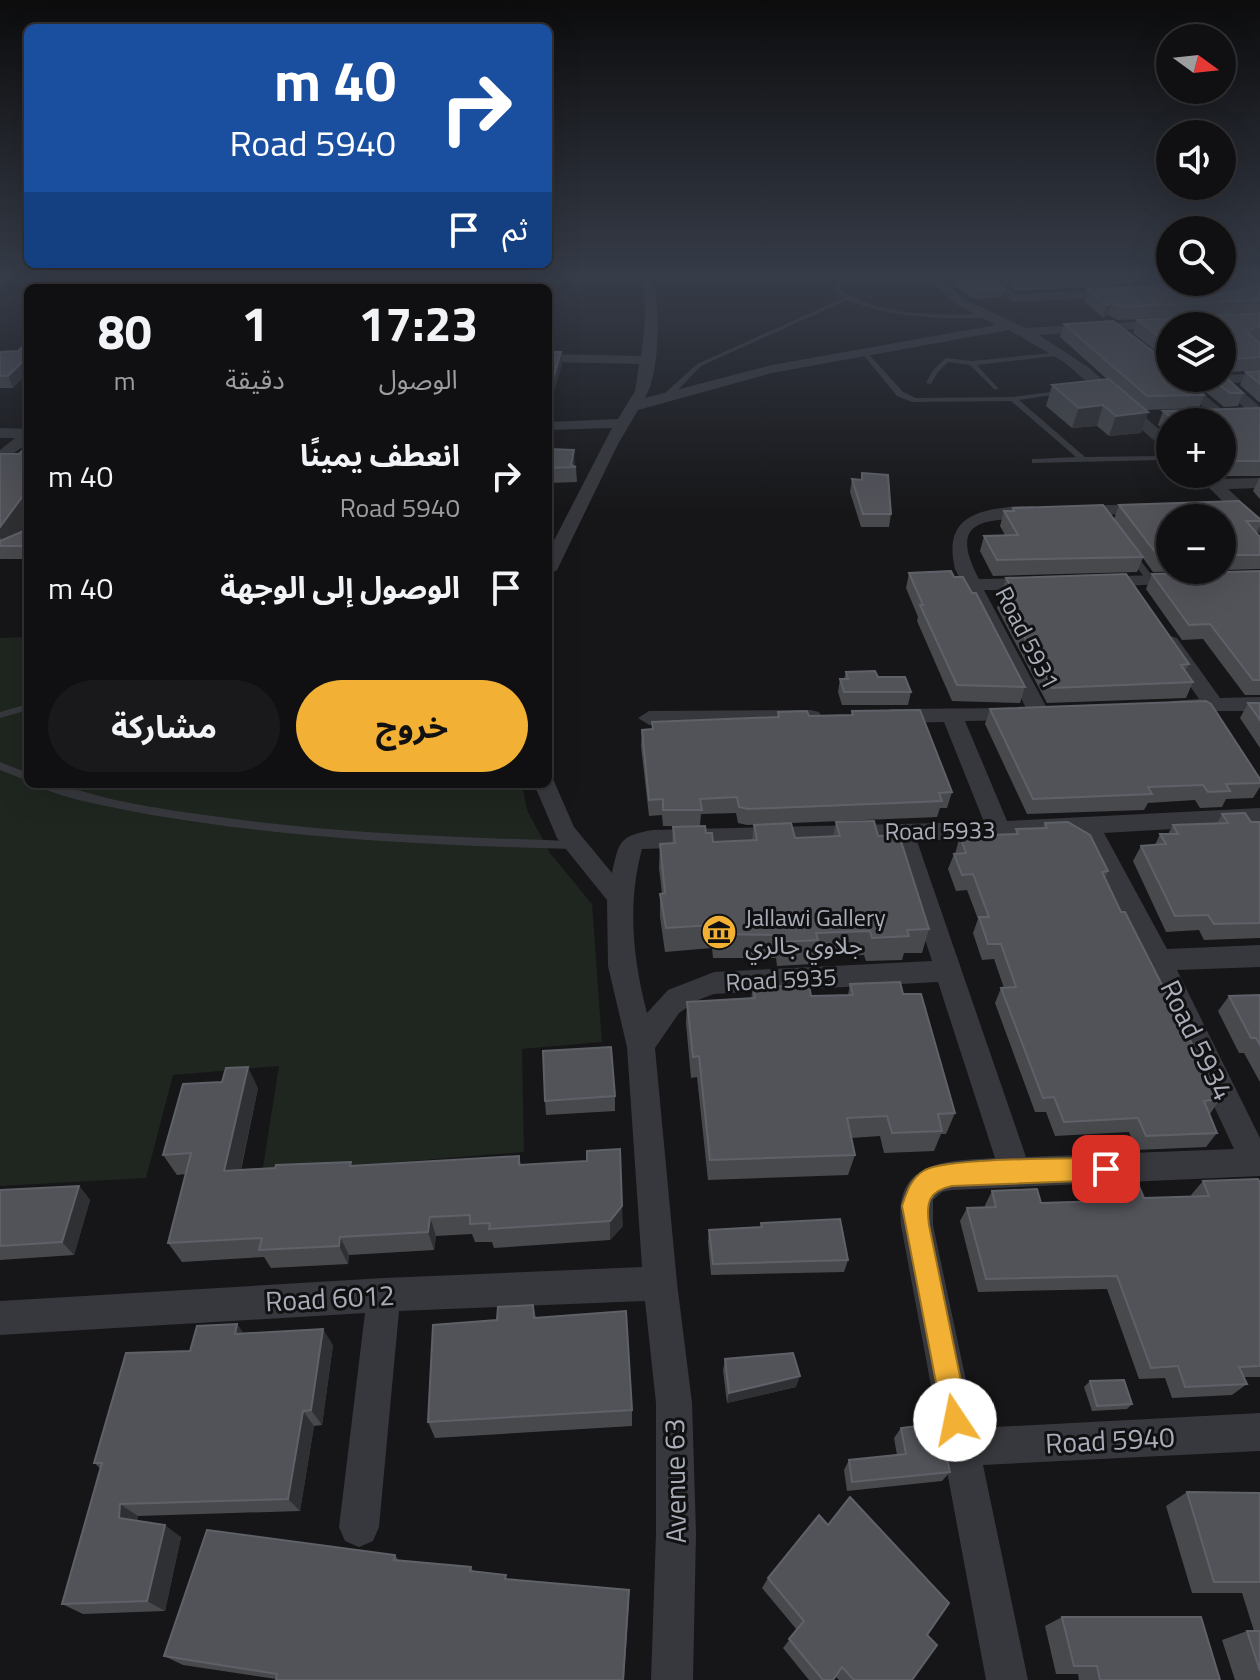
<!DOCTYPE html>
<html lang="ar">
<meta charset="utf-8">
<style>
:root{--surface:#101012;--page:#19191b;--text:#f1f3f6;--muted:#9c9d9f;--line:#303032;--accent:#f2b134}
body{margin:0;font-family:"Titillium Web","Noto Sans Arabic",sans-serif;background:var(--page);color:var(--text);direction:rtl;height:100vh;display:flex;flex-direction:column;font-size:30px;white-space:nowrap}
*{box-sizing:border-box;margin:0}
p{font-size:26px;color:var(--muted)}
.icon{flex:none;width:44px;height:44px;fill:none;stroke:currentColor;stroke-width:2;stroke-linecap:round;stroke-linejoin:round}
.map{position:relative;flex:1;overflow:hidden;direction:ltr}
.sheet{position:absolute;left:24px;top:284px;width:528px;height:504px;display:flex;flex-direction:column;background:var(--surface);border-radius:12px;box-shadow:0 8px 32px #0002,0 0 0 2px var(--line);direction:rtl}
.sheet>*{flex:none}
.top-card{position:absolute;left:24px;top:24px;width:528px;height:244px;border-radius:12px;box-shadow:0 8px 32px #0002,0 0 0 2px var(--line);direction:rtl;background:#1a4fa0;color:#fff;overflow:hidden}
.needle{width:52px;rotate:105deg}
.tools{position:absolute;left:1156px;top:24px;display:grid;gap:16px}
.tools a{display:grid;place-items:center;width:80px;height:80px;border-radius:50%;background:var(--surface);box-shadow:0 8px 32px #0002,0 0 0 2px var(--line);font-size:40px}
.pin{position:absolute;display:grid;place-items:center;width:68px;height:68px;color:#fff;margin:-34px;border-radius:16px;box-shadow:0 4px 12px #0006}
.me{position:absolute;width:88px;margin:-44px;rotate:349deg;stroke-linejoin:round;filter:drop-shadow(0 0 6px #0008)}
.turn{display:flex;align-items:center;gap:28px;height:168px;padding:0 24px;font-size:36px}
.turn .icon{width:104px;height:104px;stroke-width:2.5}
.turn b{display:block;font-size:56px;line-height:68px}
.then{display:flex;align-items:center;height:76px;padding:0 24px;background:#0003;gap:16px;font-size:30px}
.eta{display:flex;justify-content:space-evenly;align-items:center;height:136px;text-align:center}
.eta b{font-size:48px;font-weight:700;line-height:56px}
.cta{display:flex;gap:16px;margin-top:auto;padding:16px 24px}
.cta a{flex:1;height:92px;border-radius:48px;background:var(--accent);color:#111;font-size:32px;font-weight:700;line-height:92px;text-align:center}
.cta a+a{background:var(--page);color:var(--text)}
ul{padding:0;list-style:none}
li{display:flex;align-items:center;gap:24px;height:112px;padding:0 24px}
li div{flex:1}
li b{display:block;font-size:30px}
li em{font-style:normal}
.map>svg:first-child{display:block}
.green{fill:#1e261f}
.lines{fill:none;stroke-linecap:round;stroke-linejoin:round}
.service{fill:#37383d;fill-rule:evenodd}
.minor{fill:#37383d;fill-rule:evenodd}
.wall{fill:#47494d}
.shaded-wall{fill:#2f3033}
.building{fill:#525359;stroke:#5f6168;stroke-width:2}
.route{fill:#f2b134;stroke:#9d7322;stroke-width:2}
.labels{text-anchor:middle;stroke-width:6;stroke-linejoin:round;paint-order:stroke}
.street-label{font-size:24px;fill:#a8adb8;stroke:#111113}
.poi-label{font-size:24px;fill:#a8adb8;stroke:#111113;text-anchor:start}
.near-street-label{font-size:28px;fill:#a8adb8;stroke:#111113}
</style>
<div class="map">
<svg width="1260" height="1680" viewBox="0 0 1260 1680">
<rect width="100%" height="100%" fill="#161618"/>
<!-- green -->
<polygon class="green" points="28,637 28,784 522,784 527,810 550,853 592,904 602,1042 522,1049 524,1152 262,1173 279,1066 173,1075 146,1178 0,1186 0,638"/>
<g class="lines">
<!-- service -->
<g class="service">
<path d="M835,277H841L840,289C879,317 935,315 981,314L984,316L981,318C936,319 890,317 847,300L701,366L671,397H665V393L697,364L844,298L834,290Z"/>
<polygon points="861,350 865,350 903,392 916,398 1013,397 1067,390 1069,391 1065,393 1019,400 1085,457 1160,456 1164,458 1160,460 1032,463 1032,459 1035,459 1076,457 1011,401 912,402 897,396 861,352"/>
<polygon points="1062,352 1065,354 1064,355 977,365 997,387 999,388 995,390 970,365 948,362 938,372 931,384 926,383 933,370 946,358 972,361"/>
<polygon points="1131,551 1134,552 1154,578 1154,582 1148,582 1128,556 1128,552"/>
<polygon points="28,704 28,710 0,718 0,712"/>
<polygon points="0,762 28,773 28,781 0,770"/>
<path d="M37,784C64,784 89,794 115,800C154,808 195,814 235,819C346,834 458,837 570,841L576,845L570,849C421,845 272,838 125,810C103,805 53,797 37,784Z"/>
</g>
<!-- minor -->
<g class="minor">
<path d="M640,277H652C661,307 660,373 645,398L772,365L996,325L956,304L926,277H939L964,299L1025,328L1170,320V326L1166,327L1039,335L1088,367L1170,439V452L1165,450L1064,362L1009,330L772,373L638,410L618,444L557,570L548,575V552L612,428L548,430V422L618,419L635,391L639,364L548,362V354L641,356C645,328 648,305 640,277Z"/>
<polygon points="981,277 994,277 1016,294 1118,289 1124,293 1118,297 1013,302"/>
<polygon points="1260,373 1260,381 1233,383 1260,407 1260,419 1255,418 1217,382 1229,375"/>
<polygon points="1170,377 1184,378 1225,412 1225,418 1215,418"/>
<polygon points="0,428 28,429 28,443 0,463 0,450 15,438 0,438"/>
<polygon points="1195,474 1212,474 1218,479 1260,478 1260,488 1228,489 1260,519 1260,533 1254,532"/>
<polygon points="1150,504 1156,505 1158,509 1156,513 1074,516 1066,511 1074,506"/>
<path d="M1018,506H1034L1042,511C1022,530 936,499 979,579L1034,578L1043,584L1034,590H984L1049,712L1038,719L1028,713L1018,720L965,721L1007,821L1260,808V824L1104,833L1167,949L1260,945V967L1177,970L1260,1138V1176L952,1190L942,1192L933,1200V1225L976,1428L1260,1413V1451L983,1465L1028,1680H986L901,1225C894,1160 946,1161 995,1158L938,982L714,994L698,1000L679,1013L655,1048L677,1283L692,1403L696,1533L693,1680H651L656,1533V1403L645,1301L399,1311L379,1527L373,1541L359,1547L345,1541L339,1527L365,1313L0,1335V1301L384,1278L642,1267L627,1047L608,966L607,900L557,838L534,784H548V777L553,779L574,827L612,873C619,841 619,836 653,830L984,822L944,722L891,723L880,716L891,709L1026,708L955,569C943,518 975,510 1018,506ZM1080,834L1146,960L1234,1149L1026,1157L917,841ZM893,841L932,961L714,972L668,990L647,1013C633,959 627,904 642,849Z"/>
<polygon points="1182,574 1188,575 1191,579 1188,583 1098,587 1089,582 1098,577"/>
<polygon points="1170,636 1177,638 1220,698 1260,697 1260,711 1172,711 1168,706 1172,701 1199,699 1160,642"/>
<polygon points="811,710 819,712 822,717 819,722 649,725 638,718 649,711"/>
</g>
</g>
<!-- wall -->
<g class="wall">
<polygon points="957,277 1004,289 1002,297 972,299 955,286"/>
<polygon points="1001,277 1170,277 1170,282 1177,282 1017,291 1002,280"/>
<polygon points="1177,282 1222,282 1200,299 1201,299 1260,284 1260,312 1117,320 1108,315 1103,318 1084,301 1087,289 1180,284"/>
<polygon points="1260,313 1260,370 1229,372 1223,374 1243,393 1238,406 1224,407 1189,378 1222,378 1170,326 1170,362 1133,333 1137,320"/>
<polygon points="1064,324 1204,395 1199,408 1145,410 1148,412 1141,433 1109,436 1097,426 1072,428 1046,406 1052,385 1108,380 1060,337"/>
<polygon points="28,342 28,374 26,374 13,388 0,388 0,352 18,351"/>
<polygon points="1260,371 1260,402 1259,402 1240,385 1246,372"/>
<polygon points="1260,408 1260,476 1227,476 1222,472 1222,422 1170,422 1170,429 1164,430 1158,425 1163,411"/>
<polygon points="548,449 574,450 574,467 576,467 577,482 548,483"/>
<polygon points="28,450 28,521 20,533 28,529 28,559 0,559 0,454 19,454"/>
<polygon points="862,473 891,514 889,527 861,527 850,492 852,479 861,480"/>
<polygon points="1260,477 1260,499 1253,491"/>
<polygon points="1119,505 1260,519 1260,526 1256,533 1260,537 1260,569 1222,570 1222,518 1170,518 1170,570 1220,570 1153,572 1143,558 1137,572 993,576 980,551 984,536 1005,535 1000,526 1004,511 1012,511 1013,508 1114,519"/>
<polygon points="1260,571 1260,695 1245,695 1203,639 1182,640 1146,589 1152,574"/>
<polygon points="909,573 954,577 972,593 1025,687 1020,703 952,701 917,621 918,617 906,588"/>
<polygon points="1006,578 1189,664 1185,671 1193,682 1186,698 1047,703 997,608"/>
<polygon points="846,672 878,677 911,692 908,705 842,705 838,692 840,679 844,679"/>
<polygon points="1248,703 1260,703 1260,748 1240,718"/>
<polygon points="990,709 1260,779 1260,787 1253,798 1226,799 1222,807 1200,808 1195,800 1148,803 1144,810 1027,814 985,724"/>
<polygon points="852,711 952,792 947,808 940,808 937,817 747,825 738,823 736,813 701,814 700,826 663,826 662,815 649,816 641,746 642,730 652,729 652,722 777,717 778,712 809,716 851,715"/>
<polygon points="1222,814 1251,822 1260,822 1260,938 1204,940 1199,930 1166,932 1133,861 1141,846 1155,845 1160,834 1168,834 1173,825 1217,823"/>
<polygon points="836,822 878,836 929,929 922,953 904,953 902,960 866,961 864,955 815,957 813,964 777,966 776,958 713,958 712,948 665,952 660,917 660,894 662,894 659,868 660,844 672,843 673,827 706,833 713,842 752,840 754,825 795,838 833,837"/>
<polygon points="1045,823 1108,871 1105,878 1121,912 1220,1099 1210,1114 1217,1133 1206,1147 1136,1150 1129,1132 1055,1136 1046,1112 1035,1112 995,1003 1001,988 1004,988 994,959 982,960 973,933 978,919 967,890 956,891 948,869 954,854 955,854 960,836 1015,834 1016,829 1042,828"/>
<polygon points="850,984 903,994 955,1113 946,1134 941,1134 934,1151 884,1153 880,1136 851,1138 855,1155 848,1175 708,1180 697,1077 691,1078 686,1023 687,1002 751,999 753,987 811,996 848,995"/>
<polygon points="1260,995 1260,1082 1244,1053 1239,1053 1218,1011 1229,996"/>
<polygon points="258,1088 241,1170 352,1166 519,1156 521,1165 623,1226 610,1240 494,1248 492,1242 475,1242 472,1234 436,1236 434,1250 349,1255 348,1264 271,1268 264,1257 182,1262 168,1243 186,1174 177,1175 163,1155"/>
<polygon points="615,1096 615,1111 546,1115 545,1101"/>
<polygon points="1203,1181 1260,1183 1260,1377 1244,1377 1247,1384 1232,1395 1172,1398 1165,1378 1139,1379 1107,1289 978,1292 960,1221 967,1208 985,1207 985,1205 992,1191 1041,1203 1092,1202 1091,1199 1101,1186 1144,1198 1192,1196 1191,1195"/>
<polygon points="79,1186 90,1200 74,1255 0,1260 0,1190"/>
<polygon points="761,1223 848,1260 844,1272 711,1275 708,1242 709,1230 760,1227"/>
<polygon points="533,1305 536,1318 632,1410 632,1426 435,1438 428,1422 497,1320"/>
<polygon points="237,1324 243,1333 333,1345 322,1425 314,1426 300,1511 138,1516 137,1521 181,1537 165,1611 83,1614 62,1604 100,1468 94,1463 190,1351"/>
<polygon points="725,1359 796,1387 727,1403 723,1370"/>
<polygon points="1090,1381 1132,1404 1127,1409 1092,1411 1084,1387"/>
<polygon points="901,1428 950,1472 942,1481 847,1491 844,1470 849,1460 897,1455 894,1438"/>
<polygon points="1187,1492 1260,1493 1260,1680 1235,1680 1222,1640 1247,1631 1254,1631 1242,1593 1192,1593 1166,1506"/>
<polygon points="395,1555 399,1561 471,1567 473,1571 507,1579 629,1601 624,1680 276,1680 276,1679 183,1665 164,1656"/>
<polygon points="768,1578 927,1635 912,1680 839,1680 835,1676 833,1680 809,1680 783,1648 797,1630 762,1588"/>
<polygon points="1062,1617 1220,1680 1079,1680 1078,1674 1056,1674 1045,1626"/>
</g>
<!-- shaded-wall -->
<g class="shaded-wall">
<polygon points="1239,277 1260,277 1260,282 1189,302 1187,306 1194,290"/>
<polygon points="1112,303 1108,315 1103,318 1107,305"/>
<polygon points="561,352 562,365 548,412 548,395"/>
<polygon points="1234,359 1229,372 1222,375 1222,364"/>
<polygon points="21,363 26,374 13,388 8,376"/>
<polygon points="1103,405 1097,426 1072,428 1079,408"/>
<polygon points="1148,412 1141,433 1109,436 1116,416"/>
<polygon points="1182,415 1179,422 1170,422 1170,429 1164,430 1169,416"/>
<polygon points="574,450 575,465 574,467 571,467"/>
<polygon points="28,489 28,521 11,546 4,546 0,537 0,527"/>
<polygon points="248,1067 258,1088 236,1191 224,1171"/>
<polygon points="79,1186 90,1200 74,1255 62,1242"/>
<polygon points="622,1206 623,1226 610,1240 610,1221"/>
<polygon points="430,1217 436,1236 434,1250 428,1232"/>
<polygon points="340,1237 349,1255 348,1264 339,1246"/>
<polygon points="237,1324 249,1341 235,1334"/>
<polygon points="323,1329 333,1345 322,1425 311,1410"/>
<polygon points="800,1376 796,1387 727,1403 729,1393"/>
<polygon points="303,1411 314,1426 300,1511 288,1499"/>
<polygon points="120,1504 138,1516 137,1530 119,1518"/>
<polygon points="165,1525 181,1537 165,1611 147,1601"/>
</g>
<!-- building -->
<g class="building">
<polygon points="957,277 988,277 1004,289 974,290"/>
<polygon points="1018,277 1050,277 1020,279"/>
<polygon points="1222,277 1239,277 1222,282"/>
<polygon points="1183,282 1222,282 1194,290 1192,293 1201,299 1260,284 1260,300 1121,307 1112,303 1107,305 1087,289 1181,284"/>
<polygon points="1260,313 1260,327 1256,326 1247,333 1260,343 1260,357 1234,359 1222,364 1222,326 1170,326 1170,345 1137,320"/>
<polygon points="1113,321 1170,364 1170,378 1186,378 1204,395 1147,396 1064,324"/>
<polygon points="28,342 28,363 21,363 8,376 0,376 0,352 18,351"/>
<polygon points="548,352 561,352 548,395"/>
<polygon points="1222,368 1222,374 1243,393 1230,393 1210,378 1222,378"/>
<polygon points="1260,371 1260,384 1246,372"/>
<polygon points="1109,379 1148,412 1116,416 1103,405 1079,408 1052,385"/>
<polygon points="1260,408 1260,461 1233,461 1222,453 1222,422 1188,422 1182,415 1169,416 1163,411"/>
<polygon points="548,449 574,450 571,465 576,467 548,468"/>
<polygon points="23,450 28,450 28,489 0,527 0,454 19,454"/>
<polygon points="862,473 888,475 891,514 863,514 852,479 862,480"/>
<polygon points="1239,501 1260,519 1260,521 1246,521 1260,537 1260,555 1222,555 1222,518 1170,518 1170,557 1159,557 1119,505"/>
<polygon points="1103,505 1143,557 997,560 984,536 1018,535 1004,511 1014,511 1013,508"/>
<polygon points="28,529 28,546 0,546 0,541"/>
<polygon points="951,571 954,577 963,577 972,593 976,593 1025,687 957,685 920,605 923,605 909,573"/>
<polygon points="1260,571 1260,680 1253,680 1210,624 1189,625 1152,574"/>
<polygon points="1126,574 1189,664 1181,665 1193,682 1052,688 1001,593 1014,592 1006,578"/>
<polygon points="875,671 878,677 905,677 911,692 844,692 840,679 848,679 846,672"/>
<polygon points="1206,701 1211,704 1260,779 1260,783 1226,784 1230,791 1208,792 1203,785 1148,787 1152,794 1033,799 990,709"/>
<polygon points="1248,703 1260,703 1260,720"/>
<polygon points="920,710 952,792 939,793 942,801 748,809 739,807 737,797 700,799 702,810 663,810 663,799 649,800 642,730 653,729 652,722 779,717 778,712 807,711 809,716 853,715 852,711"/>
<polygon points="1245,813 1251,822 1260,822 1260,923 1214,924 1208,915 1175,916 1141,846 1166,844 1160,834 1178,834 1173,825 1228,823 1222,814"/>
<polygon points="874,821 878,836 899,835 929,929 907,930 909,936 872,938 870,931 816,933 818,940 781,942 780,935 715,934 714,925 666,928 660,894 665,893 660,844 675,843 673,827 705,826 706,833 712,833 713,842 757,840 754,825 791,823 795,838 840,836 836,822"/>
<polygon points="1068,822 1090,835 1108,871 1102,872 1121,912 1125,912 1220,1099 1204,1101 1217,1133 1146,1136 1138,1118 1064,1122 1054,1097 1043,1098 1001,988 1016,987 1001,944 988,944 979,917 989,917 973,874 962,875 954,854 966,853 960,836 1018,834 1016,829 1047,828 1045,823"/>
<polygon points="900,982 903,994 921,994 955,1113 938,1114 942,1131 892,1133 887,1116 847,1118 855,1155 710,1160 699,1056 693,1057 687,1002 755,998 753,987 809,985 811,996 853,995 850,984"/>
<polygon points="1260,995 1260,1045 1256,1038 1251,1038 1229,996"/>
<polygon points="611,1047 615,1096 545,1101 543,1051"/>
<polygon points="248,1067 224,1171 275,1168 276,1165 351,1162 350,1166 519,1156 519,1165 587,1161 587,1151 620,1149 622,1206 610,1221 489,1229 490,1223 470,1224 470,1215 430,1217 428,1232 340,1237 339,1246 259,1250 262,1238 168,1243 191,1153 163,1155 183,1084 222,1082 226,1068"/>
<polygon points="1258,1179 1260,1183 1260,1366 1239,1367 1247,1384 1185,1387 1178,1366 1151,1368 1117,1276 986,1279 967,1208 996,1207 992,1191 1037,1189 1041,1203 1106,1201 1101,1186 1138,1184 1144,1198 1209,1196 1203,1181"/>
<polygon points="79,1186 62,1242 0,1246 0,1190"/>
<polygon points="840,1219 848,1260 713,1264 709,1230 762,1227 761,1223"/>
<polygon points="533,1305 534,1318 626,1311 632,1410 428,1422 433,1325 497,1320 498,1307"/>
<polygon points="237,1324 235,1334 323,1329 311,1410 303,1411 288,1499 120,1504 119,1518 165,1525 147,1601 62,1604 102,1463 94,1463 126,1353 190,1351 197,1326"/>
<polygon points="793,1353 800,1376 729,1393 725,1359"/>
<polygon points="1124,1380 1132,1404 1097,1406 1090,1381"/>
<polygon points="939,1423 950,1472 852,1482 849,1460 906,1454 901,1428"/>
<polygon points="1187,1492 1260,1493 1260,1582 1214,1582"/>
<polygon points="850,1497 949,1603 927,1635 937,1645 912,1680 854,1680 842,1667 833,1680 823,1680 789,1639 804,1621 768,1578 819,1515 828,1525"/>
<polygon points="207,1530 395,1555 394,1560 471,1567 470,1571 506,1575 505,1579 629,1590 623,1680 276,1680 277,1674 164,1656"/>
<polygon points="1062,1617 1201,1617 1220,1680 1100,1680 1097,1666 1074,1666"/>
<polygon points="1247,1631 1260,1631 1260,1671"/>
</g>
<!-- sky -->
<linearGradient id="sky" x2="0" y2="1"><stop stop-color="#0c0c0d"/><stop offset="0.54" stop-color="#363c48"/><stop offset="1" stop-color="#363c48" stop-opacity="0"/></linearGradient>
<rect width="1260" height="512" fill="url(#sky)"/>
<!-- route -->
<path class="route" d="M1106,1158L1114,1161L1117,1169L1114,1176L1106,1180L952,1186C928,1191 926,1203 929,1225L969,1420L965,1429L955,1434L945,1429L902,1206C907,1191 911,1178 925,1170C949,1157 1071,1159 1106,1158Z"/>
<!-- icons -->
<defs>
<symbol id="museum-disc" viewBox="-11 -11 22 22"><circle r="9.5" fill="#f2b134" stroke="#111113"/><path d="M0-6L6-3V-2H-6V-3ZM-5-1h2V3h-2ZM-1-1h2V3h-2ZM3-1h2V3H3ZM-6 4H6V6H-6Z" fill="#111"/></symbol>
</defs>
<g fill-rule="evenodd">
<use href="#museum-disc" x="699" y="912" width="40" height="40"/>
</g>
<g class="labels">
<!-- street labels -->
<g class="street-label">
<text transform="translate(1027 638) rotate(63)" y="8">Road 5931</text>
<text transform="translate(940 831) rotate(-1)" y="8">Road 5933</text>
<text transform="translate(781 980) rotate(-3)" y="8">Road 5935</text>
</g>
<!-- poi labels -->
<g class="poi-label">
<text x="745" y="926">Jallawi Gallery<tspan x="745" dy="28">جلاوي جالري</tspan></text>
</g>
<!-- near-street labels -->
<g class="near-street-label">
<text transform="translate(1197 1040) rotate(64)" y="10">Road 5934</text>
<text transform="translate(330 1298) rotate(-3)" y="10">Road 6012</text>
<text transform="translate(1110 1440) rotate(-3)" y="10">Road 5940</text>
<text transform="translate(675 1481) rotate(-91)" y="10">Avenue 63</text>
</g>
</g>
</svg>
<div class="tools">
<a><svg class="needle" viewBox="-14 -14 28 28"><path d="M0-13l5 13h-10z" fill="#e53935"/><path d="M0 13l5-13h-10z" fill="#9c9d9f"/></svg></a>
<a><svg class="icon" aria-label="sound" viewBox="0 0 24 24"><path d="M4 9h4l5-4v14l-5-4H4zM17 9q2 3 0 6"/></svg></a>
<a><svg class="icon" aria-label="search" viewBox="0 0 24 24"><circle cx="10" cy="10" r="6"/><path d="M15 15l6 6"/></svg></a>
<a><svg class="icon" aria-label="layers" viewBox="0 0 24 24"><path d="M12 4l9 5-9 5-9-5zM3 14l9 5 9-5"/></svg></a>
<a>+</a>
<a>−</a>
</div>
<div class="pin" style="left:1106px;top:1169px;background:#d93025"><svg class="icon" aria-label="arrive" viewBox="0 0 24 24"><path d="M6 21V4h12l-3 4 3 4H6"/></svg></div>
<svg class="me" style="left:955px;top:1420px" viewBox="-20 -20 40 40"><circle r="19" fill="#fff"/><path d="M0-13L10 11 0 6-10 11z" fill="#f2b134"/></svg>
<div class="top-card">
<div class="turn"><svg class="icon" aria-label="right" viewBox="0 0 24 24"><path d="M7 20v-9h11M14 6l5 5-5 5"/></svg><div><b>40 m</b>Road 5940</div></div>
<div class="then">ثم<svg class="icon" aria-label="arrive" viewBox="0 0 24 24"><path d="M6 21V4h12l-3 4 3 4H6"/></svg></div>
</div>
<section class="sheet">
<div class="eta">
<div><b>17:23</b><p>الوصول</p></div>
<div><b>1</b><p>دقيقة</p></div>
<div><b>80</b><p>m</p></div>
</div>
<ul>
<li><svg class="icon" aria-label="right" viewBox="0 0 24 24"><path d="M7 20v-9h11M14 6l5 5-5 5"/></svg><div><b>انعطف يمينًا</b><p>Road 5940</p></div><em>40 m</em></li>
<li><svg class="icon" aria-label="arrive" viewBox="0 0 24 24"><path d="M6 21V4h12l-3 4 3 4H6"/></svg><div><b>الوصول إلى الوجهة</b></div><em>40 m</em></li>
</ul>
<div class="cta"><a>خروج</a><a>مشاركة</a></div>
</section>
</div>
